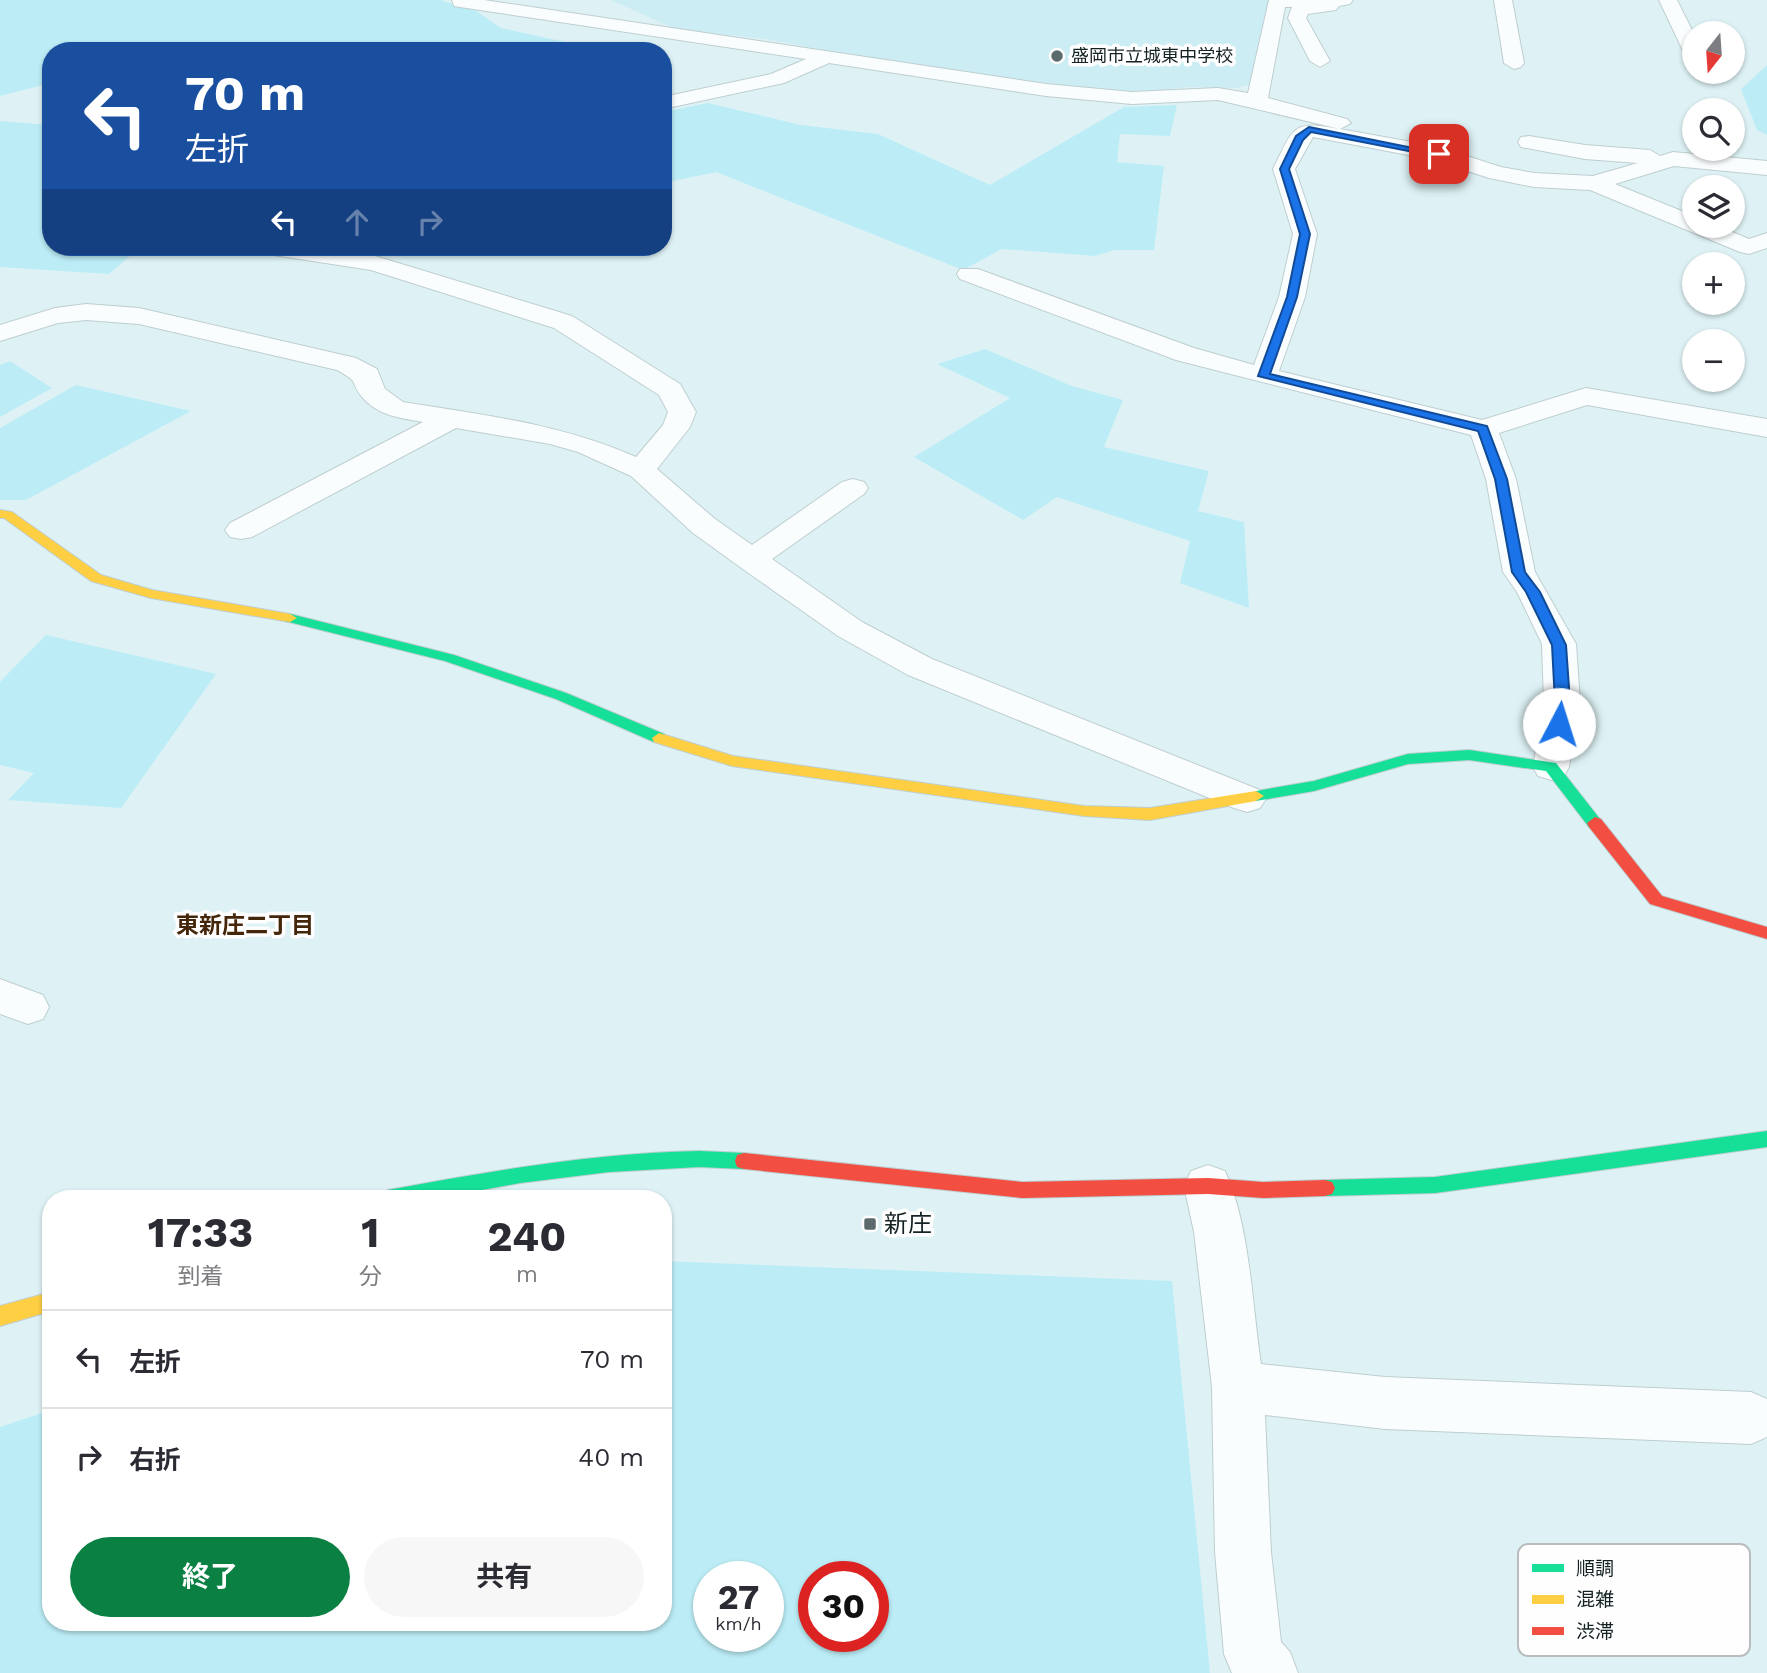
<!DOCTYPE html>
<html lang="ja">
<meta charset="utf-8">
<style>
:root{--surface:#fff;--page:#f7f7f7;--text:#2b2b33;--muted:#7c7c81;--line:#e1e1e2;--accent:#0b8043}
body{margin:0;font-family:"Work Sans","Noto Sans JP",sans-serif;background:var(--page);color:var(--text);height:100vh;display:flex;flex-direction:column;font-size:26px;white-space:nowrap}
*{box-sizing:border-box;margin:0}
p{font-size:23px;color:var(--muted)}
.icon{flex:none;width:38px;height:38px;fill:none;stroke:currentColor;stroke-width:2;stroke-linecap:round;stroke-linejoin:round}
.map{position:relative;flex:1;overflow:hidden}
.sheet{position:absolute;left:42px;top:1190px;width:630px;height:441px;display:flex;flex-direction:column;background:var(--surface);border-radius:28px;box-shadow:0 2px 5px #0004}
.sheet>*{flex:none}
.guide{position:absolute;left:42px;top:42px;width:630px;height:214px;border-radius:28px;box-shadow:0 2px 5px #0004;background:#1a4fa0;color:#fff;overflow:hidden}
.needle{width:46px;rotate:197deg}
.buttons{position:absolute;left:1682px;top:21px;display:grid;gap:14px}
.buttons a{display:grid;place-items:center;width:63px;height:63px;border-radius:50%;background:var(--surface);box-shadow:0 2px 5px #0004;font-size:35px}
.speed{position:absolute;left:693px;top:1561px;display:flex;gap:14px;font-size:35px;font-weight:700;text-align:center}
.speed>*{display:grid;place-content:center;width:91px;height:91px;border-radius:50%;background:var(--surface);box-shadow:0 2px 5px #0004;line-height:1}
.speed small{font-size:18px;font-weight:400}
.speed .limit{border:10px solid #d22;background:#fff;color:#111}
.pin{position:absolute;display:grid;place-items:center;width:60px;height:60px;color:#fff;margin:-30px;border-radius:14px;box-shadow:0 4px 10px #0006}
.me{position:absolute;width:77px;margin:-38px;rotate:5deg;stroke-linejoin:round;filter:drop-shadow(0 0 5px #0008)}
.turn{display:flex;align-items:center;gap:24px;height:147px;padding:0 28px;font-size:32px}
.turn .icon{width:91px;height:91px;stroke-width:2.5}
.turn b{display:block;font-size:49px;line-height:60px}
.lanes{display:flex;align-items:center;height:66px;padding:0 28px;background:#0003;justify-content:center;gap:35px;direction:ltr}
.lanes .off{opacity:.35}
.eta{display:flex;justify-content:space-evenly;align-items:center;height:119px;text-align:center}
.eta b{font-size:42px;font-weight:700;line-height:49px}
.primary-button{display:flex;gap:14px;margin-top:auto;padding:14px 28px}
.primary-button a{flex:1;height:80px;border-radius:42px;background:var(--accent);color:#fff;font-size:28px;font-weight:700;line-height:80px;text-align:center}
.primary-button a+a{background:var(--page);color:var(--text)}
ul{padding:0;list-style:none}
li{display:flex;align-items:center;gap:21px;height:98px;padding:0 28px;border-top:2px solid var(--line)}
li div{flex:1}
li b{display:block;font-size:26px}
li em{font-style:normal}
.map>svg:first-child{display:block}
.built{fill:#ccedf3}
.green{fill:#bcedf6;fill-rule:evenodd}
.lines{fill:none;stroke-linecap:round;stroke-linejoin:round}
.street-casing{stroke:#beced0;stroke-width:2}
.fast-casing{stroke:#beced0;stroke-width:2}
.slow-casing{stroke:#beced0;stroke-width:2}
.jam-casing{stroke:#beced0;stroke-width:2}
.street{fill:#fafdfe;fill-rule:evenodd}
.fast{fill:#16e098;fill-rule:evenodd}
.slow{fill:#ffcf43;fill-rule:evenodd}
.jam{fill:#f24e42;fill-rule:evenodd}
.route{fill:#1a73e8;stroke:#114b97;stroke-width:2}
.poi-dot{fill:#5b6b6d;stroke:#fefefe;stroke-width:2.5}
.labels{text-anchor:middle;stroke-width:7;stroke-linejoin:round;paint-order:stroke}
.far-poi-label{font-size:18px;fill:#152224;stroke:#fefefe;text-anchor:start}
.neighbourhood-label{font-size:23px;font-weight:bold;fill:#44260a;stroke:#fefefe}
.near-poi-label{font-size:24px;fill:#152224;stroke:#fefefe;text-anchor:start}
.key{fill:#fefefe;stroke:#b8bcbd;stroke-width:2}
.key-label{font-size:19px;fill:#152224}
</style>
<div class="map">
<svg width="1767" height="1673" viewBox="0 0 1767 1673">
<rect width="100%" height="100%" fill="#def2f5"/>
<!-- built -->
<polygon class="built" points="611,0 1268,0 1249,85 1236,88 1189,87 1139,92 954,74 765,39 675,29"/>
<!-- green -->
<g class="green">
<polygon points="0,0 440,0 476,11 501,28 606,51 51,51 51,83 0,96"/>
<polygon points="1767,65 1767,135 1757,130 1741,89"/>
<polygon points="708,103 801,125 878,134 990,185 1124,107 1177,105 1170,136 1120,134 1117,162 1164,166 1154,250 1114,250 1095,256 1002,249 963,270 716,172 663,183 663,112"/>
<polygon points="0,121 51,125 51,247 140,247 109,274 0,267"/>
<polygon points="985,349 1072,386 1123,400 1104,447 1209,471 1198,511 1244,522 1249,608 1180,583 1190,541 1057,497 1023,520 914,457 1010,398 937,364"/>
<polygon points="10,361 52,388 0,417 0,365"/>
<polygon points="76,385 191,411 26,500 0,500 0,428"/>
<polygon points="46,635 216,674 121,808 8,800 34,773 0,765 0,682"/>
<path d="M663,1261L1172,1281L1210,1673H0V1427L51,1410V1622H663ZM709,1577H768V1636H709ZM814,1577H873V1636H814Z"/>
</g>
<g class="lines">
<defs>
<g id="street">
<path d="M452,0H484L1046,84L1132,92L1218,88L1248,93L1269,0H1353L1350,4L1339,6L1336,10L1308,14L1306,18L1330,61L1320,67L1310,61L1288,18L1292,7H1285L1268,98L1347,119L1351,123L1340,129L1439,147L1501,167L1534,173L1593,176L1638,163L1585,159L1521,147L1518,142L1521,137L1529,136L1585,145L1650,150L1660,156L1673,152L1767,161V175L1674,166L1615,184L1694,216V226H1718L1749,239L1767,233V248L1749,254L1740,252L1590,190L1534,187L1489,178L1435,160L1313,137L1295,169L1317,234L1305,297L1279,371L1482,420L1586,388L1767,419V437L1587,405L1499,433L1516,479L1535,572L1576,644L1580,702L1569,767L1564,776L1551,780L1538,776L1533,767L1544,702L1542,644L1517,592L1503,572L1486,479L1471,435L1176,360L960,279L957,274L960,269H978L1194,348L1254,365L1279,297L1293,234L1273,169C1294,127 1291,120 1340,129L1218,100L1132,104L1046,96L829,63L784,83L663,109V97L771,74L806,59L460,7L454,6Z"/>
<polygon points="1494,0 1512,0 1524,63 1521,67 1514,69 1504,63"/>
<polygon points="1659,0 1677,0 1694,34 1694,59 1684,53"/>
<path d="M255,247H314L375,256L572,316L680,384L696,412L690,427L657,469L715,519L752,545L842,482L853,479L864,482L868,488L864,494L772,559L862,622L932,659L1260,790L1266,799L1260,808L1247,812L1234,808L908,675L838,636L740,567L693,533L631,476L578,452L550,444L456,428L252,537L241,539L230,537L225,530L230,523L423,422C401,418 378,416 362,397C349,381 361,383 337,370L139,324L86,320L58,323L0,341V325L55,308L86,304L139,308L356,358L377,369L385,389L403,402C483,415 562,424 636,457L663,425L668,412L659,395L554,328L371,270L267,254L258,252Z"/>
<polygon points="0,979 43,995 49,1007 43,1019 28,1024 0,1014"/>
<path d="M1208,1165L1225,1171C1250,1226 1252,1304 1261,1364L1385,1377L1751,1392L1767,1399V1437L1751,1444L1385,1429L1265,1415L1271,1552L1281,1642L1290,1652L1298,1673H1232L1224,1654L1215,1552L1212,1387L1194,1232L1184,1186L1191,1171Z"/>
</g>
<g id="fast">
<polygon points="290,614 454,655 566,693 664,734 666,738 664,742 654,742 556,699 445,661 285,621 283,618 285,615"/>
<polygon points="1469,750 1556,763 1603,823 1601,827 1589,827 1546,771 1469,760 1408,764 1314,791 1256,801 1248,796 1256,791 1314,781 1408,754"/>
<polygon points="1767,1131 1767,1147 1435,1193 1325,1196 1318,1194 1315,1188 1318,1182 1325,1180 1435,1177"/>
<path d="M699,1151L744,1153L751,1155L753,1161L751,1167L744,1169L699,1167L609,1172L520,1183L434,1199H378L381,1193L388,1190C491,1171 594,1153 699,1151Z"/>
</g>
<g id="slow">
<polygon points="0,510 12,512 101,575 152,590 290,614 297,618 290,622 151,598 91,581 4,518 0,518"/>
<polygon points="659,733 733,756 1084,806 1150,808 1256,791 1264,796 1256,801 1150,820 1084,816 732,766 654,742 652,738"/>
<polygon points="51,1292 51,1311 0,1326 0,1306"/>
</g>
<g id="jam">
<polygon points="1595,817 1601,819 1662,896 1767,927 1767,939 1650,904 1589,827 1587,823"/>
<polygon points="744,1153 1022,1182 1208,1178 1263,1182 1325,1180 1332,1182 1335,1188 1332,1194 1325,1196 1263,1198 1208,1194 1022,1198 744,1169 737,1167 735,1161 737,1155"/>
</g>
</defs>
<!-- street casing -->
<use href="#street" class="street-casing"/>
<!-- fast casing -->
<use href="#fast" class="fast-casing"/>
<!-- slow casing -->
<use href="#slow" class="slow-casing"/>
<!-- jam casing -->
<use href="#jam" class="jam-casing"/>
<!-- street -->
<use href="#street" class="street"/>
<!-- fast -->
<use href="#fast" class="fast"/>
<!-- slow -->
<use href="#slow" class="slow"/>
<!-- jam -->
<use href="#jam" class="jam"/>
</g>
<!-- route -->
<polygon class="route" points="1309,127 1443,154 1439,157 1311,132 1303,140 1289,169 1310,234 1297,297 1270,374 1487,426 1507,479 1525,572 1540,592 1566,645 1570,702 1564,727 1553,727 1551,724 1555,702 1552,645 1526,592 1512,572 1495,479 1478,431 1258,376 1287,297 1300,234 1280,169 1296,136"/>
<!-- markers -->
<g class="poi-dot">
<circle cx="1057" cy="56" r="7"/>
<rect x="863" y="1217" width="14" height="14" rx="3.5"/>
</g>
<g class="labels">
<!-- far-poi labels -->
<g class="far-poi-label">
<text x="1071" y="62">盛岡市立城東中学校</text>
</g>
<!-- neighbourhood labels -->
<g class="neighbourhood-label">
<text x="245" y="933">東新庄二丁目</text>
</g>
<!-- near-poi labels -->
<g class="near-poi-label">
<text x="884" y="1232">新庄</text>
</g>
</g>
<!-- legend -->
<rect x="1518" y="1544" width="232" height="112" rx="10" class="key"/>
<rect x="1532" y="1564" width="32" height="8" fill="#16e098"/>
<rect x="1532" y="1595" width="32" height="9" fill="#ffcf43"/>
<rect x="1532" y="1627" width="32" height="8" fill="#f24e42"/>
<g class="key-label">
<text x="1576" y="1575">順調</text>
<text x="1576" y="1606">混雑</text>
<text x="1576" y="1638">渋滞</text>
</g>
</svg>
<div class="buttons">
<a><svg class="needle" viewBox="-14 -14 28 28"><path d="M0-13l5 13h-10z" fill="#e53935"/><path d="M0 13l5-13h-10z" fill="#7c7c81"/></svg></a>
<a><svg class="icon" aria-label="search" viewBox="0 0 24 24"><circle cx="10" cy="10" r="6"/><path d="M15 15l6 6"/></svg></a>
<a><svg class="icon" aria-label="layers" viewBox="0 0 24 24"><path d="M12 4l9 5-9 5-9-5zM3 14l9 5 9-5"/></svg></a>
<a>+</a>
<a>−</a>
</div>
<div class="speed"><div>27<small>km/h</small></div><div class="limit">30</div></div>
<div class="pin" style="left:1439px;top:154px;background:#d93025"><svg class="icon" aria-label="arrive" viewBox="0 0 24 24"><path d="M6 21V4h12l-3 4 3 4H6"/></svg></div>
<svg class="me" style="left:1559px;top:724px" viewBox="-20 -20 40 40"><circle r="19" fill="#fff"/><path d="M0-13L10 11 0 6-10 11z" fill="#1a73e8"/></svg>
<div class="guide">
<div class="turn"><svg class="icon" aria-label="left" viewBox="0 0 24 24"><path d="M17 20v-9H6M10 6l-5 5 5 5"/></svg><div><b>70 m</b>左折</div></div>
<div class="lanes"><svg class="icon" aria-label="left" viewBox="0 0 24 24"><path d="M17 20v-9H6M10 6l-5 5 5 5"/></svg><svg class="icon off" aria-label="ahead" viewBox="0 0 24 24"><path d="M12 20V5M6 11l6-6 6 6"/></svg><svg class="icon off" aria-label="right" viewBox="0 0 24 24"><path d="M7 20v-9h11M14 6l5 5-5 5"/></svg></div>
</div>
<section class="sheet">
<div class="eta">
<div><b>17:33</b><p>到着</p></div>
<div><b>1</b><p>分</p></div>
<div><b>240</b><p>m</p></div>
</div>
<ul>
<li><svg class="icon" aria-label="left" viewBox="0 0 24 24"><path d="M17 20v-9H6M10 6l-5 5 5 5"/></svg><div><b>左折</b></div><em>70 m</em></li>
<li><svg class="icon" aria-label="right" viewBox="0 0 24 24"><path d="M7 20v-9h11M14 6l5 5-5 5"/></svg><div><b>右折</b></div><em>40 m</em></li>
</ul>
<div class="primary-button"><a>終了</a><a>共有</a></div>
</section>
</div>
